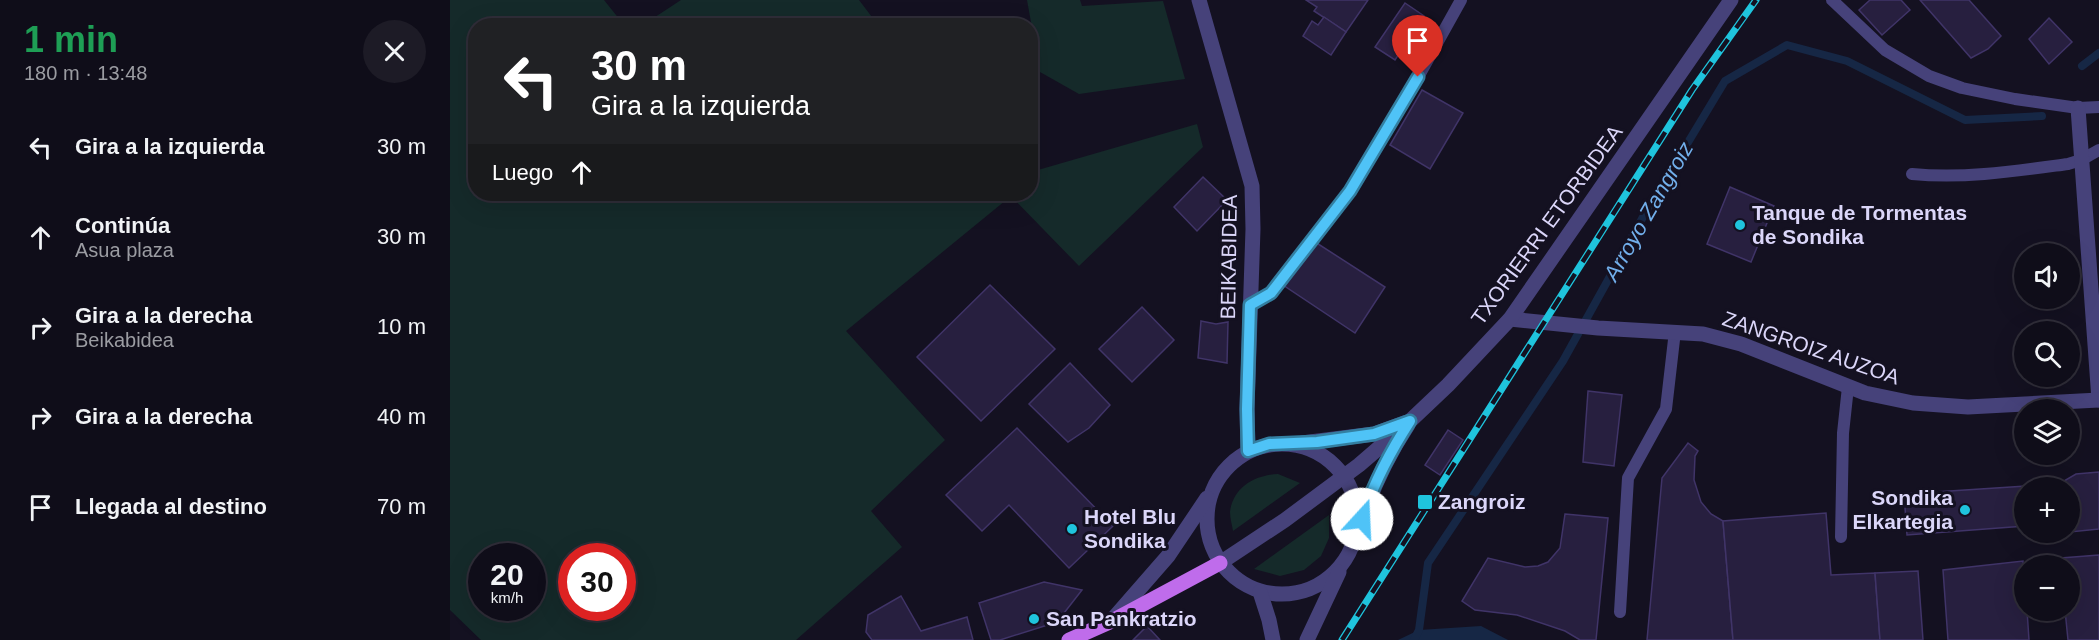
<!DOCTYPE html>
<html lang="es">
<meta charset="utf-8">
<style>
:root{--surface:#0f0d19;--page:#1d1b26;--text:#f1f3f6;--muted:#9b9ca2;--line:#2f2d38}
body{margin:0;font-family:Arial,sans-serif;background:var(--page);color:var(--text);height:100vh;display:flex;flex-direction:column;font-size:22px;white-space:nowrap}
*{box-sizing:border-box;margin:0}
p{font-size:20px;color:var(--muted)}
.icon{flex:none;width:33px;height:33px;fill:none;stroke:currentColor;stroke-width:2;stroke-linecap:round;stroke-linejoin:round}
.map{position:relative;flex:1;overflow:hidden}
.sheet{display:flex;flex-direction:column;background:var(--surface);width:450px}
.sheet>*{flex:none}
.banner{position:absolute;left:18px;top:18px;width:570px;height:183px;border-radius:24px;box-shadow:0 6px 24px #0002,0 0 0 2px var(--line);background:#202124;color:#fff;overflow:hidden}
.fabs{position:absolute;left:1564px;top:243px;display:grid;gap:12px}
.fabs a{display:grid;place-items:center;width:66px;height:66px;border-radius:50%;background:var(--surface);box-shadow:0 6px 24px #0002,0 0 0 2px var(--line);font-size:30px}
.speed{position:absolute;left:18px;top:543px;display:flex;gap:12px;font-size:30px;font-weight:700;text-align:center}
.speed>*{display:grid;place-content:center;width:78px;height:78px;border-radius:50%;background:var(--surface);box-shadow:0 6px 24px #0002,0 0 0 2px var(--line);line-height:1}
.speed small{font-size:15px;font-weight:400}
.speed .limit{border:9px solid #d22;background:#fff;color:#111}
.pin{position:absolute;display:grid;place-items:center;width:51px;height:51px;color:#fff;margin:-62px -26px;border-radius:50% 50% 50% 0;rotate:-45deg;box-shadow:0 0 6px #0007}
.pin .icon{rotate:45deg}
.me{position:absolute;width:66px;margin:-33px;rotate:20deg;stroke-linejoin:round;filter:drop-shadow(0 0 4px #0008)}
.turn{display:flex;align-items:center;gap:21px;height:126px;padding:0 24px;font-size:27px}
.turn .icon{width:78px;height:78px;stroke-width:2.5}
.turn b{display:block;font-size:42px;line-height:51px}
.then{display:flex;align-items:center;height:57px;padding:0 24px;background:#0003;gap:12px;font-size:22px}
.round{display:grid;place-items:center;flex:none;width:63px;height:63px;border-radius:32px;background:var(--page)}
.overview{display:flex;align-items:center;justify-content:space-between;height:102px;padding:0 24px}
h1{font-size:36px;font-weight:700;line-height:45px;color:#1e9e55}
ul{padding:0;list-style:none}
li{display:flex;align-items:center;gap:18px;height:90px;padding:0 24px}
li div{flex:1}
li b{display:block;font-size:22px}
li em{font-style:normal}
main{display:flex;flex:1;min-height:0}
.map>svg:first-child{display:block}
.green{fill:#152a2a;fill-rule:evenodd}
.water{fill:#162745}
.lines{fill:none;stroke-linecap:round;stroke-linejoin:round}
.stream{stroke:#162745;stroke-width:8}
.building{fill:#271f3f;stroke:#403468;stroke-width:1.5}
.service{stroke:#46427a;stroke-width:12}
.minor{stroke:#46427a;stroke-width:15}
.tertiary{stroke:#46427a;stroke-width:15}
.primary{stroke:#bf6ceb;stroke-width:15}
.rail-casing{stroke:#1fc4dd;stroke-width:7}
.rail{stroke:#141121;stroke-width:4.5;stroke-dasharray:14;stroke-linecap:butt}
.route-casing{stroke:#337fa1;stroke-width:15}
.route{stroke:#4fc3f7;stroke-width:10}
.poi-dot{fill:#1fc4dd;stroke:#141121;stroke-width:2}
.labels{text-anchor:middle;stroke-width:6;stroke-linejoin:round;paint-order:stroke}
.poi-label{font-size:21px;font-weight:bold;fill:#dbd6f9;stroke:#141121;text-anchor:start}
.street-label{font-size:21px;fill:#dbd6f9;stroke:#141121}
.water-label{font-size:22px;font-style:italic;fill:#72afeb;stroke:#141121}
</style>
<main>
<section class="sheet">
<div class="overview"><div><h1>1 min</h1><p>180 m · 13:48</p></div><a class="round"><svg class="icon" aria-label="close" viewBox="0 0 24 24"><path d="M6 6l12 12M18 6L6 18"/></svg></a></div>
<ul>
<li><svg class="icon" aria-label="left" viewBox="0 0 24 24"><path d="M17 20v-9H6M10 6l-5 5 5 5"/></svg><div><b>Gira a la izquierda</b></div><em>30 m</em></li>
<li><svg class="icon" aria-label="ahead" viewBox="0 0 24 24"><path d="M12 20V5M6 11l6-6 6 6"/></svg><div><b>Continúa</b><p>Asua plaza</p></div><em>30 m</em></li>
<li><svg class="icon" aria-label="right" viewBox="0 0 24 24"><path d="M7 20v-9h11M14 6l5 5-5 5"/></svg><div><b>Gira a la derecha</b><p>Beikabidea</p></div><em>10 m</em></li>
<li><svg class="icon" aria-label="right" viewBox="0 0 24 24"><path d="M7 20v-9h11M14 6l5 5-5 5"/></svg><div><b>Gira a la derecha</b></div><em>40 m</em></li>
<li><svg class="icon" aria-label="arrive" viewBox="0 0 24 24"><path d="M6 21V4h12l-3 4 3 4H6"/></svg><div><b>Llegada al destino</b></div><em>70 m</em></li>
</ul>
</section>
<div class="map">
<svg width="1649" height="640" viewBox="0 0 1649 640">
<rect width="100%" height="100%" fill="#141121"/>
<!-- green -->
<g class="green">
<path d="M0,0H154L174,25L26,26V194H580L581,172L747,124L753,147L629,266L561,196L396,331L495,440L421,511L452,547L346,640H31L0,610ZM32,556H82V608H32ZM172,556V608H122V556Z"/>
<polygon points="231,0 409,0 428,25 193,25"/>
<polygon points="577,0 630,0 632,6 713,1 735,79 629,94 590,72"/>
<path d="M828,474L850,483L783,531C782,525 780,518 780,512C783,487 805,475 828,474Z"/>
<polygon points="879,515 879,538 871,556 854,570 830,576 804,569"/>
</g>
<!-- water -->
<polygon class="water" points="1031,626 1058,640 948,640 969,630"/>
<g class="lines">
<!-- stream -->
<g class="stream">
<polyline points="1632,66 1649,53"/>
<polyline points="964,640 969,630 978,563 1113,361 1193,217 1275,81 1337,45 1397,61 1515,120 1592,116"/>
</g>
</g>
<!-- building -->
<g class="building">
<polygon points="856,0 918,0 896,32 864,11 867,7"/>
<polygon points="1420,0 1451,0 1460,10 1432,35 1409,10"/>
<polygon points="1470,0 1519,0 1551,36 1538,49 1521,58"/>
<polygon points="955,3 974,16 945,60 925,47"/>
<polygon points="874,17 896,32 881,55 853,36 862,21 868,25"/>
<polygon points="1599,18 1622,42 1599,64 1579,39"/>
<polygon points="972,90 1013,113 980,169 940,145"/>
<polygon points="753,177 777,200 747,231 724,207"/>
<polygon points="1280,187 1324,206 1301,262 1257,244"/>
<polygon points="862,240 935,287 905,333 833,285"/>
<polygon points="540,285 605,349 531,421 467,357"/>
<polygon points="692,307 724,340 682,382 649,349"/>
<polygon points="751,321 766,324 778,322 777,363 748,358"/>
<polygon points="620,363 660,405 639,428 618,442 579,404"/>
<polygon points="1138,391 1172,395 1164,466 1133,462"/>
<polygon points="567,428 663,526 619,568 559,505 532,531 496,495"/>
<polygon points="998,430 1013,440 990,475 975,465"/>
<polygon points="1238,443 1248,451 1245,456 1244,480 1251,502 1261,514 1273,521 1283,640 1197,640 1212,478"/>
<polygon points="1649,472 1649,529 1620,532 1620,488 1575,488 1575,526 1457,535 1454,494 1609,484 1626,474"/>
<polygon points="1376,513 1381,575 1425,573 1430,640 1283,640 1273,521"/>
<polygon points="1115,514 1158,518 1146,640 1130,640 1115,631 1067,615 1025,610 1012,601 1038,558 1075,567 1088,566 1098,562 1110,548"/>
<polygon points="1649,555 1649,640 1618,640 1615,610 1620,610 1620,566 1611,566 1611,558"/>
<polygon points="1573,561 1575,610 1577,610 1579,640 1498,640 1493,570"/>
<polygon points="1468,571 1473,640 1430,640 1425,573"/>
<polygon points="594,582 632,590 607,622 550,640 541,640 529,603"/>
<polygon points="451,596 471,631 517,617 523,640 422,640 416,632 418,615"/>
<polygon points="697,626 710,640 683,640"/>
</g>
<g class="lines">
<!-- service -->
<g class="service">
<polyline points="1382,0 1435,50 1479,76 1512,88 1565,99 1628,108 1649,107"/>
<path d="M1462,174C1515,179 1566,171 1618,164L1631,160L1649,150"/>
<polyline points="800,305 821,293 900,191 957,97 1011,0"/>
<polyline points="1391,537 1393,433 1398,387"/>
<polyline points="1170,612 1178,478 1216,409 1225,331"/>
</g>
<!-- minor -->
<g class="minor">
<polyline points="749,0 802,186 803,229 797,409 798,451"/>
<polyline points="1628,108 1649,400"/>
<polyline points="1060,319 1148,328 1253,334 1291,344 1415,393 1463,403 1518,407 1649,400"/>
<polyline points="852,443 924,434 957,422"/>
<circle cx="832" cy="519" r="75"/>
<path d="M910,525C922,489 937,457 958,425"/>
<polyline points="810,592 819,620 823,640"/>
<polyline points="663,619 718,556 757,498"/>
<polyline points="857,640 889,572"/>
</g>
<!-- tertiary -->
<polyline class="tertiary" points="770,563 835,520 909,465 960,421 998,385 1060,319 1281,0"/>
<!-- primary -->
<polyline class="primary" points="619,640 660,622 770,563"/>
<defs>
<polyline id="rail" points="892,640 1242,90 1306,0"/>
</defs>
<!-- rail casing -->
<use href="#rail" class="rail-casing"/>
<!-- rail -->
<use href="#rail" class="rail"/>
</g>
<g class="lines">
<defs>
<path id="route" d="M912,519C923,484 940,452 960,421L924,434L867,442L819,444L798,451L797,409L800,305L821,293L900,191L968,77"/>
</defs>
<!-- route casing -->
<use href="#route" class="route-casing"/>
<!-- route -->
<use href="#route" class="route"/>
</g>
<!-- markers -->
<g class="poi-dot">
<circle cx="1290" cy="225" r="6"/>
<rect x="967" y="494" width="16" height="16" rx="3"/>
<circle cx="1515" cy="510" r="6"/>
<circle cx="622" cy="529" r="6"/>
<circle cx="584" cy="619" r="6"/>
</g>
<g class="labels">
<!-- poi labels -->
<g class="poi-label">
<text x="1302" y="220">Tanque de Tormentas<tspan x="1302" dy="24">de Sondika</tspan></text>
<text x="1503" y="505" text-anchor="end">Sondika<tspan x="1503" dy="24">Elkartegia</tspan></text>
<text x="988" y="509">Zangroiz</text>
<text x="634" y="524">Hotel Blu<tspan x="634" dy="24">Sondika</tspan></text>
<text x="596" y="626">San Pankratzio</text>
</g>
<!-- street labels -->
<g class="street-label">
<text transform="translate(1097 225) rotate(-54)" y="7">TXORIERRI ETORBIDEA</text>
<text transform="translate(779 257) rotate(-89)" y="7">BEIKABIDEA</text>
<text transform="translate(1361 348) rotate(19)" y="7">ZANGROIZ AUZOA</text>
</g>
<!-- water labels -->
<g class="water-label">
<text transform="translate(1198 211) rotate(-60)" y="8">Arroyo Zangroiz</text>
</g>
</g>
</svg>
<div class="fabs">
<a><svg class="icon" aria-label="sound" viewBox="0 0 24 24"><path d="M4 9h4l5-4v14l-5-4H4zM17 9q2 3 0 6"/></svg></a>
<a><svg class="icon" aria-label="search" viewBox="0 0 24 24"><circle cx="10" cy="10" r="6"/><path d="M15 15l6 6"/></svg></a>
<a><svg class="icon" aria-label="layers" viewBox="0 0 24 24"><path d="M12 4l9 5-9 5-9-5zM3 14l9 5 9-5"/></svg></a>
<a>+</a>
<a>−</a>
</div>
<div class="speed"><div>20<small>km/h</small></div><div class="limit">30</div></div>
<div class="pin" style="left:968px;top:77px;background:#d93025"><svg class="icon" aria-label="arrive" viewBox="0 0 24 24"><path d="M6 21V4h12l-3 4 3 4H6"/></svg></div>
<svg class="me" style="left:912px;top:519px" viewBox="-20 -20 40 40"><circle r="19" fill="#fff"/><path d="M0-13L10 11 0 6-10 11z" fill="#4fc3f7"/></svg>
<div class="banner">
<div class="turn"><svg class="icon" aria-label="left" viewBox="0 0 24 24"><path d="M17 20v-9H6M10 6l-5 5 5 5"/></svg><div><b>30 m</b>Gira a la izquierda</div></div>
<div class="then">Luego<svg class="icon" aria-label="ahead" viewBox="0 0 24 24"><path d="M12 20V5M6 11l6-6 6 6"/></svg></div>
</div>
</div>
</main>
